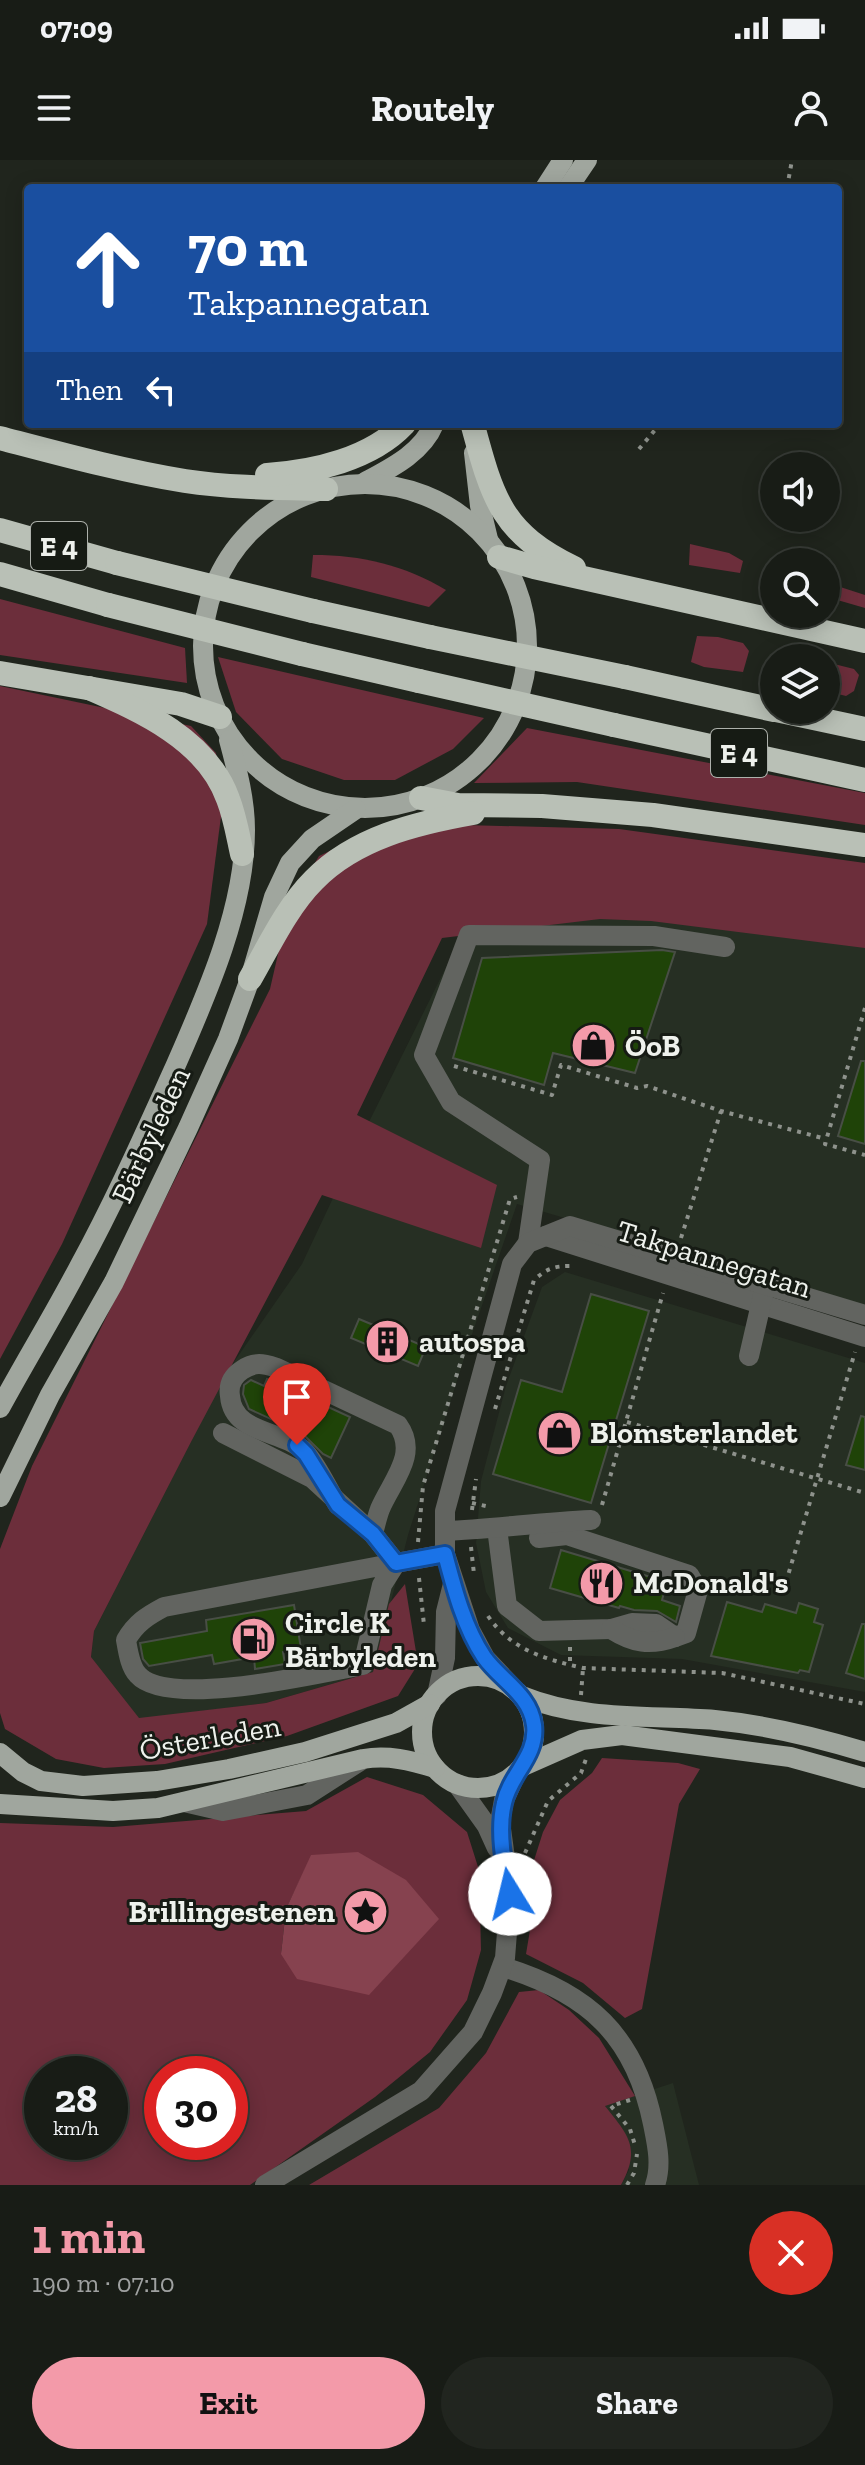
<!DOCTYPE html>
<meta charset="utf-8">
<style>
:root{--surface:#181c16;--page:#21251f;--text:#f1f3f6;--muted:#9fa1a1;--line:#363a35;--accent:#f39aa9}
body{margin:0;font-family:"Zilla Slab",serif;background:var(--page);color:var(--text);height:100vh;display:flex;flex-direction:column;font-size:30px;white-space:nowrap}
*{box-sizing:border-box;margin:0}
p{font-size:26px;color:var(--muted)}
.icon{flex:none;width:44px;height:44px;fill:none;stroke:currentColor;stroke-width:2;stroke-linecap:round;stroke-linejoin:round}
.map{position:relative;height:2025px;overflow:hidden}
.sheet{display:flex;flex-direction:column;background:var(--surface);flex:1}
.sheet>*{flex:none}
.hud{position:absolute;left:24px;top:24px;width:818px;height:244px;border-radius:8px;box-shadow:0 4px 20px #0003,0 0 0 2px var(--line);background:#1a4fa0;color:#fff;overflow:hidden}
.buttons{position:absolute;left:760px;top:292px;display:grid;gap:16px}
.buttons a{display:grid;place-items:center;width:80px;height:80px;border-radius:50%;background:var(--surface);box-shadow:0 4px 20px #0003,0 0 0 2px var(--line);font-size:40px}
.speed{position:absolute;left:24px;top:1896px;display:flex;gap:16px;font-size:40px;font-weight:700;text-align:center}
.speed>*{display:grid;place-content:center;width:104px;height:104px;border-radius:50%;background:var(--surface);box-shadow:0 4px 20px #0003,0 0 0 2px var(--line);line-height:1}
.speed small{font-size:20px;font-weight:400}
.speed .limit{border:12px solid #d22;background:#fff;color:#111}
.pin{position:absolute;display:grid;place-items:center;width:68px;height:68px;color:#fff;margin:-82px -34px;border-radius:50% 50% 50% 0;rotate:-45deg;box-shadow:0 0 8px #0007}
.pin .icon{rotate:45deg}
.me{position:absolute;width:88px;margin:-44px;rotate:351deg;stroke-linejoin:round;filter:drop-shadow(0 0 6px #0008)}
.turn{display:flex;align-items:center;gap:28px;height:168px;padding:0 32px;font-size:36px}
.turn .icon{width:104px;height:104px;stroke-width:2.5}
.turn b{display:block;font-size:56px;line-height:68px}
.then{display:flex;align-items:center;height:76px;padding:0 32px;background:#0003;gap:16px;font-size:30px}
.round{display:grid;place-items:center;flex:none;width:84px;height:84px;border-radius:42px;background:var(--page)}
.head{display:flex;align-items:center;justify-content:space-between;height:136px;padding:0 32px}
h1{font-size:48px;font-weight:700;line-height:60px;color:var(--accent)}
.action{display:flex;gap:16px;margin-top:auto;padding:16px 32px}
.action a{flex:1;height:92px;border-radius:48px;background:var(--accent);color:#111;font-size:32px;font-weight:700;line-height:92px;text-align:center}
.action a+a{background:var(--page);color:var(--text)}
.status{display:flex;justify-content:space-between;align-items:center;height:56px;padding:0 40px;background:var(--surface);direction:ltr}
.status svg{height:22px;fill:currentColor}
header{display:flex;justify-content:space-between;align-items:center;height:104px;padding:0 32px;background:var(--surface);font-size:36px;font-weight:700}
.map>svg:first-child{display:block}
.built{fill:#262f23}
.green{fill:#6c2e3b;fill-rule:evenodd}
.forest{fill:#86424f}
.building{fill:#1f4308;stroke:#484e45;stroke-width:2}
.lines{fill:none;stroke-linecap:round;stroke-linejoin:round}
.path{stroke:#8e928c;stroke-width:4;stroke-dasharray:4 6;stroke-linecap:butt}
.minor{stroke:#626460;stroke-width:20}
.major{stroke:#a0a69e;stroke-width:20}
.highway{stroke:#b9c0b6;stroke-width:24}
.highway-bridge{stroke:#b9c0b6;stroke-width:24}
.route-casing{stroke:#114b97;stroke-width:20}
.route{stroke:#1a73e8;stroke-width:14}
.labels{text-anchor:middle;stroke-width:6;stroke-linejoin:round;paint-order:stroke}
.shield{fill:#161b14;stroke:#adb1ab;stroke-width:2}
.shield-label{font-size:28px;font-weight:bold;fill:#eef1ec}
.poi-label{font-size:30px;font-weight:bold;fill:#eef1ec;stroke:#161b14;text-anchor:start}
.street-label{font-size:30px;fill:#eef1ec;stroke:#161b14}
</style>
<div class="status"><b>07:09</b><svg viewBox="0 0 49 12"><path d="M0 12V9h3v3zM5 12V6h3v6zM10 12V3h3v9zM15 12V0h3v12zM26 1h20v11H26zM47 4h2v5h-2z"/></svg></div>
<header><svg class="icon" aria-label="menu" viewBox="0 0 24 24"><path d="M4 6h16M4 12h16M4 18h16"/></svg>Routely<svg class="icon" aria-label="person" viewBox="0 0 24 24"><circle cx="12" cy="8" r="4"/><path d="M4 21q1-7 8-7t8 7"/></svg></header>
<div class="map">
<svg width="865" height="2025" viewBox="0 0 865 2025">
<rect width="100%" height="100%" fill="#20251d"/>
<!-- built -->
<g class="built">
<polygon points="682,729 865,762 865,1146 517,1044 469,1183 408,1375 373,1512 266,1543 139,1559 91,1498 94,1471 225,1215 302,1104 365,970 469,761"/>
<polygon points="565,1112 865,1203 865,1532 682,1499 561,1495 508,1468 486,1432 476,1383 481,1321 506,1226 542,1127"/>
<polygon points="673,1923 699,2025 621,2025 629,2010 605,1945"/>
</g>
<!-- green -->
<g class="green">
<polygon points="690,384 729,393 743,401 740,413 689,405"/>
<path d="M313,395C362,395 404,405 446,430L429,447L311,417Z"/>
<polygon points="831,424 865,435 865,448 827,437"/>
<polygon points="0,439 185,488 187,523 0,495"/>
<polygon points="697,476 718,477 743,483 749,491 743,512 704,507 691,502"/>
<polygon points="218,497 484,558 453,589 395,620 344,620 282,599 236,552"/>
<polygon points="826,502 854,509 859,515 854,531 846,536 826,531"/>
<polygon points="0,526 191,566 216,593 223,641 207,764 62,1084 0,1199"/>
<polygon points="527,568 865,633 865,665 577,622 474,623"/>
<polygon points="390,663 619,669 865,703 865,788 651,761 600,759 442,778 357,955 497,1025 481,1088 322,1035 192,1280 94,1471 91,1497 139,1558 266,1543 373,1512 389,1444 405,1424 418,1504 398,1536 287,1576 165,1604 104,1608 56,1599 5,1569 0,1553 0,1389 32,1306 270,829 289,746 319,696"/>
<polygon points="602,1598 678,1603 700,1609 679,1644 642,1849 625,1858 583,1823 526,1794 534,1746 529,1716 543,1672 560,1640 592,1613"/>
<path d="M367,1617L423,1635L467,1672L479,1710L481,1790L467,1840L430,1892L375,1937L250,2025H0V1663L113,1667L306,1651ZM312,1695L281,1794L286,1749ZM42,1914H110V1982H42ZM162,1914H230V1982H162Z"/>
<path d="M539,1830L569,1850L599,1878L635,1936L605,1946C629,1976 641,1988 621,2025H309L439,1948L486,1893L519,1832Z"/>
</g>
<!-- forest -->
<polygon class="forest" points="358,1692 406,1720 439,1759 369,1835 297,1819 281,1794 286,1749 311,1695"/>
<!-- building -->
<g class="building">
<polygon points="662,790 675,792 635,913 553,893 544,925 453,898 482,798"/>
<polygon points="861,901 865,901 865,984 838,976"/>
<polygon points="591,1134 649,1151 591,1343 493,1314 521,1220 562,1232"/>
<polygon points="359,1159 426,1187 418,1206 351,1178"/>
<polygon points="267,1219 350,1257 331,1298 323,1294 302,1273 249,1249 243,1234 244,1225 251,1220 264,1226"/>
<polygon points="861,1256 865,1257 865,1310 846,1305"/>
<polygon points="561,1390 667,1422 662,1440 680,1446 676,1462 657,1451 634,1450 620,1446 619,1448 550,1428"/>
<polygon points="727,1442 762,1452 765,1444 796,1453 799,1443 818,1449 814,1462 823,1465 809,1512 800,1510 798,1513 711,1496"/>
<polygon points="294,1445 301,1489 283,1492 285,1504 255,1509 254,1497 214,1504 212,1495 149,1506 143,1499 140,1483 207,1471 206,1460"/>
<polygon points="862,1464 865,1464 865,1519 846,1513"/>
</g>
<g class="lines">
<!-- path -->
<g class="path">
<polyline points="787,28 792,0"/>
<polyline points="639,289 660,264"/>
<polyline points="865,848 825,984 865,995"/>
<polyline points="454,906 552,935 561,905 637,928 647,926 721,951 826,979"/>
<polyline points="681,1078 721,951"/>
<path d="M495,1249L534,1120C546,1109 554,1106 570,1106"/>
<polyline points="627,1262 865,1333"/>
<polyline points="472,1343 490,1347"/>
<polyline points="602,1345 663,1133"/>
<polyline points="472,1350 476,1319"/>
<polyline points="418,1382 423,1326 510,1039 517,1037"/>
<polyline points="471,1387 474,1414"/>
<polyline points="419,1418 424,1465"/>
<polyline points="783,1432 855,1192"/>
<path d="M488,1456C511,1490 545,1499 583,1508L722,1513L865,1544"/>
<polyline points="570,1487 570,1505"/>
<polyline points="581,1535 583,1508"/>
<polyline points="525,1693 548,1641 581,1613 586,1599"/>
<polyline points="630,1940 611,1946 630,1969 635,1985"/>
<polyline points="627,2025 634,2013 637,1994"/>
</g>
<!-- minor -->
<g class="minor">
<polyline points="546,1076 865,1177"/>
<polyline points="528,1083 540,1000 451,942 424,895 469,775 654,776 725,787"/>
<polyline points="749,1196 764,1131"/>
<polyline points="223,1273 312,1318 373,1374 396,1403 445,1394"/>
<path d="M338,1345C327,1328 318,1306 305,1292C283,1269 233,1275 230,1236C228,1224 233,1216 242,1210C255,1201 264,1204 277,1208L398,1265C419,1294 392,1321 380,1349C377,1357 375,1366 373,1374"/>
<polyline points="497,1368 507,1446 539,1471 611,1469 632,1463 656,1464 675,1477 686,1473 698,1430 689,1415 567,1375 539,1378"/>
<path d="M445,1371C494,1369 542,1362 591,1360"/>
<path d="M396,1403L382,1425L363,1505C320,1513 168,1549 138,1515C130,1507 128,1491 126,1480C136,1463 147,1456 164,1447Z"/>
<path d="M611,1469C633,1483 650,1486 675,1477"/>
<polyline points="514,1529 485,1498 470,1470 445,1394 445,1351 512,1104 528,1083 570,1066 865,1155"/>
<polyline points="437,1535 445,1498 446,1452 453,1424"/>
<polyline points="457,1624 487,1666 497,1688"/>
<polyline points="184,1642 223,1651 307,1635 360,1601"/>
<path d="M503,1807C588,1833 635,1875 653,1964C657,1984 662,2005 655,2025"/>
<polyline points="265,2025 421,1931 473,1872 492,1833 505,1798 510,1734 500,1662 504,1640 516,1614"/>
</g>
<!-- major -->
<g class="major">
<polyline points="545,28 563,0"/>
<polyline points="568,28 587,0"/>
<polyline points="474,293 480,346 488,379"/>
<path d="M365,322C391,308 422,293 434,264"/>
<circle cx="365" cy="486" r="162"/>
<path d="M0,1248C26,1200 55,1153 80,1105C115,1041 145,973 175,907C206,836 245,749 245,670C245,639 237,610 229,580"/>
<polyline points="0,1337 50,1235 114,1122 188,968 228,879 250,819 274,737 290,703 312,679 356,649"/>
<circle cx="478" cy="1572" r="56"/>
<path d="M522,1536C583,1561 650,1555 715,1560C767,1565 816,1577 865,1592"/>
<polyline points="0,1593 23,1612 41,1621 83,1626 157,1621 229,1609 305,1592 396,1563 430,1544"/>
<polyline points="523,1606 582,1580 622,1575 790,1597 865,1618"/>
<path d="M0,1644L113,1651L158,1648L363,1599C388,1595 410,1600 435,1608"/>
</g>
<!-- highway -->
<g class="highway">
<path d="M473,266C493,340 502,373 574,408"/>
<path d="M0,278C61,294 123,311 185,321C231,328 279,328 326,329"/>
<path d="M267,315C314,312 371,299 404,264"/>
<polyline points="0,370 117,403"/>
<polyline points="499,397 534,407 865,481"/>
<polyline points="0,414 108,445"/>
<polyline points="313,451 430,477"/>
<polyline points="302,494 419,521"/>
<polyline points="0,513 181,544 220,557"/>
<polyline points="625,517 774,550"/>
<path d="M89,528C142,551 207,580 228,639C235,657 238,676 242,694"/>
<polyline points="776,550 865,569"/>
<polyline points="614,565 865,620"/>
<polyline points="421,638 458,645 542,646 653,655 865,685"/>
<path d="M250,819C269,786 287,747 314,720C355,678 416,663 473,653"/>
</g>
<!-- highway-bridge -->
<g class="highway-bridge">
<polyline points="117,403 313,451"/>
<polyline points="108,445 302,494"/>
<polyline points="430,477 625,517"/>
<polyline points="419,521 614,565"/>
</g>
</g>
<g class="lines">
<defs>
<path id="route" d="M297,1285L306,1294L338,1345L373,1374L396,1403L445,1394C454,1428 464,1467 484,1497C500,1520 530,1534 534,1565C538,1596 510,1614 504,1643C497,1672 504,1705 510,1734"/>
</defs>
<!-- route casing -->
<use href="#route" class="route-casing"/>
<!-- route -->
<use href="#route" class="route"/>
</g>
<!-- icons -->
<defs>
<symbol id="shop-disc" viewBox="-11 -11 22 22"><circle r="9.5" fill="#f39aa9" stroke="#161b14"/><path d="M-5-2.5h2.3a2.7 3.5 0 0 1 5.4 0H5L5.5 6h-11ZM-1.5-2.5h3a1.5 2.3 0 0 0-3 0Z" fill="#111"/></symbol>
<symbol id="building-disc" viewBox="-11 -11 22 22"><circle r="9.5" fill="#f39aa9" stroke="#161b14"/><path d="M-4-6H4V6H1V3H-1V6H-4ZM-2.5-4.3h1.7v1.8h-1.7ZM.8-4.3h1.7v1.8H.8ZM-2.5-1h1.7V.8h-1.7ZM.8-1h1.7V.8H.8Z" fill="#111"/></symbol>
<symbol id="restaurant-disc" viewBox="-11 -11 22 22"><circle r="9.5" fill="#f39aa9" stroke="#161b14"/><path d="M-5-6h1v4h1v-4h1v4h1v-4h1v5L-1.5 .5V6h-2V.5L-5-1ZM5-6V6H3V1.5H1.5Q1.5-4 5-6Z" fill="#111"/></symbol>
<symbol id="fuel-disc" viewBox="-11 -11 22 22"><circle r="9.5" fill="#f39aa9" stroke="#161b14"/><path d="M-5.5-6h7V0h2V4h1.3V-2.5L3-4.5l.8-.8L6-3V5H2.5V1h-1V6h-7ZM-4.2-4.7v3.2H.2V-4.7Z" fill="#111"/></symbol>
<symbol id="sight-disc" viewBox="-11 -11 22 22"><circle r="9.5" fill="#f39aa9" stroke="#161b14"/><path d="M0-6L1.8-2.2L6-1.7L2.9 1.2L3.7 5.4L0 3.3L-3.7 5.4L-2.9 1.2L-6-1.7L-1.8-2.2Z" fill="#111"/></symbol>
</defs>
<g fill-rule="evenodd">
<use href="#shop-disc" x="568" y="860" width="51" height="51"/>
<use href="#building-disc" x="362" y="1156" width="51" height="51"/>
<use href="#shop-disc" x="534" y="1248" width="51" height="51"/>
<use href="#restaurant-disc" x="576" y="1398" width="51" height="51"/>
<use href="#fuel-disc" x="228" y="1454" width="51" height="51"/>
<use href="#sight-disc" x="340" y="1726" width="51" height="51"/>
</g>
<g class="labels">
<!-- shield labels -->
<g class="shield">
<rect x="31" y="362" width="56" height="48" rx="6"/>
<rect x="711" y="569" width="56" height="48" rx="6"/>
</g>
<g class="shield-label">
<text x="59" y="396">E 4</text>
<text x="739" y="603">E 4</text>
</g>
<!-- poi labels -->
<g class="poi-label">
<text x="625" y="896">ÖoB</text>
<text x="419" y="1192">autospa</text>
<text x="590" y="1283">Blomsterlandet</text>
<text x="633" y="1433">McDonald's</text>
<text x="285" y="1473">Circle K<tspan x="285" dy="34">Bärbyleden</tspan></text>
<text x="335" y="1762" text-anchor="end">Brillingestenen</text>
</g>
<!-- street labels -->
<g class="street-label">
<text transform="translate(151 975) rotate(-65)" y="10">Bärbyleden</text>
<text transform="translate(714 1099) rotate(17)" y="10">Takpannegatan</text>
<text transform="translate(210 1578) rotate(-10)" y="10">Österleden</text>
</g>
</g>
</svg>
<div class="buttons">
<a><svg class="icon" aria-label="sound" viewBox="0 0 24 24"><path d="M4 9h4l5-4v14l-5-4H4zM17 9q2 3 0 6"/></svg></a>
<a><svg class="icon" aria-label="search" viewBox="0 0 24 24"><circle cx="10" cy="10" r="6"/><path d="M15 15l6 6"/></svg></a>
<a><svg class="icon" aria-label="layers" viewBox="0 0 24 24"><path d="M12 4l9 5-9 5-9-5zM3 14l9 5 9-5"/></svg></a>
</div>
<div class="speed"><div>28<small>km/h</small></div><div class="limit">30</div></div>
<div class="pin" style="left:297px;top:1285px;background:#d93025"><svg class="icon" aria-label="arrive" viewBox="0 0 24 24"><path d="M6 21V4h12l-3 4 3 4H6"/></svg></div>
<svg class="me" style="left:510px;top:1734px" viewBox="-20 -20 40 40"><circle r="19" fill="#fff"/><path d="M0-13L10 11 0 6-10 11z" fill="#1a73e8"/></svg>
<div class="hud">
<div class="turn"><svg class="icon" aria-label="ahead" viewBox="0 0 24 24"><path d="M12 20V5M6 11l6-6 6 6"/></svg><div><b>70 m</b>Takpannegatan</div></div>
<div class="then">Then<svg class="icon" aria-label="left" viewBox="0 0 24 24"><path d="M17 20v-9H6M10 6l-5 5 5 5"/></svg></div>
</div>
</div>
<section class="sheet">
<div class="head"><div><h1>1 min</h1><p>190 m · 07:10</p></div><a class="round" style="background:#d93025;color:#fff"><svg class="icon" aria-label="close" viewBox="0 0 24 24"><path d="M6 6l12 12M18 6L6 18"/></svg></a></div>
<div class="action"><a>Exit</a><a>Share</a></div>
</section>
